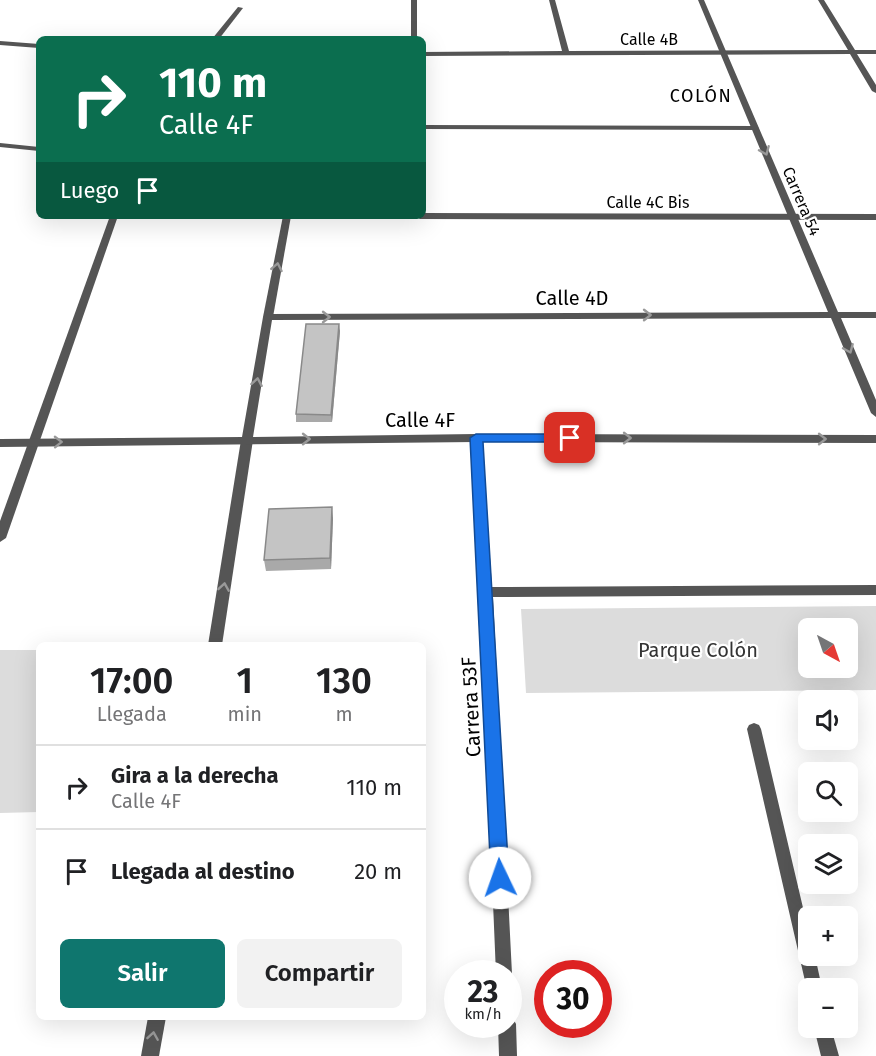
<!DOCTYPE html>
<html lang="es">
<meta charset="utf-8">
<style>
:root{--surface:#fff;--page:#f2f2f2;--text:#202124;--muted:#757577;--line:#e0e0e0;--accent:#0f766e}
body{margin:0;font-family:"Fira Sans",sans-serif;background:var(--page);color:var(--text);height:100vh;display:flex;flex-direction:column;font-size:22px;white-space:nowrap}
*{box-sizing:border-box;margin:0}
p{font-size:20px;color:var(--muted)}
.icon{flex:none;width:33px;height:33px;fill:none;stroke:currentColor;stroke-width:2;stroke-linecap:round;stroke-linejoin:round}
.map{position:relative;flex:1;overflow:hidden}
.details{position:absolute;left:36px;top:642px;width:390px;height:378px;display:flex;flex-direction:column;background:var(--surface);border-radius:9px;box-shadow:0 6px 24px #0002}
.details>*{flex:none}
.guide{position:absolute;left:36px;top:36px;width:390px;height:183px;border-radius:9px;box-shadow:0 6px 24px #0002;background:#0b6e4f;color:#fff;overflow:hidden}
.needle{width:39px;rotate:140deg}
.fabs{position:absolute;left:798px;top:618px;display:grid;gap:12px}
.fabs a{display:grid;place-items:center;width:60px;height:60px;border-radius:9px;background:var(--surface);box-shadow:0 6px 24px #0002;font-size:30px}
.speed{position:absolute;left:444px;top:960px;display:flex;gap:12px;font-size:30px;font-weight:700;text-align:center}
.speed>*{display:grid;place-content:center;width:78px;height:78px;border-radius:50%;background:var(--surface);box-shadow:0 6px 24px #0002;line-height:1}
.speed small{font-size:15px;font-weight:400}
.speed .limit{border:9px solid #d22;background:#fff;color:#111}
.pin{position:absolute;display:grid;place-items:center;width:51px;height:51px;color:#fff;margin:-26px;border-radius:12px;box-shadow:0 3px 9px #0006}
.me{position:absolute;width:66px;margin:-33px;rotate:357deg;stroke-linejoin:round;filter:drop-shadow(0 0 4px #0008)}
.turn{display:flex;align-items:center;gap:21px;height:126px;padding:0 24px;font-size:27px}
.turn .icon{width:78px;height:78px;stroke-width:2.5}
.turn b{display:block;font-size:42px;line-height:51px}
.then{display:flex;align-items:center;height:57px;padding:0 24px;background:#0003;gap:12px;font-size:22px}
.eta{display:flex;justify-content:space-evenly;align-items:center;height:102px;text-align:center}
.eta b{font-size:36px;font-weight:600;line-height:42px}
.cta{display:flex;gap:12px;margin-top:auto;padding:12px 24px}
.cta a{flex:1;height:69px;border-radius:9px;background:var(--accent);color:#fff;font-size:24px;font-weight:600;line-height:69px;text-align:center}
.cta a+a{background:var(--page);color:var(--text)}
ul{padding:0;list-style:none}
li{display:flex;align-items:center;gap:18px;height:84px;padding:0 24px;border-top:2px solid var(--line)}
li div{flex:1}
li b{display:block;font-size:22px}
li em{font-style:normal}
.map>svg:first-child{display:block}
.green{fill:#dcdcdc;fill-rule:evenodd}
.lines{fill:none;stroke-linecap:round;stroke-linejoin:round}
.minor{fill:#555;fill-rule:evenodd}
.tertiary{fill:#555;fill-rule:evenodd}
.wall{fill:#a9a9a9}
.shaded-wall{fill:#898989}
.building{fill:#c4c4c4;stroke:#898989;stroke-width:1.5}
.oneway{stroke:#999}
.route{fill:#1a73e8;stroke:#114b97;stroke-width:1.5}
.labels{text-anchor:middle;stroke-width:4.5;stroke-linejoin:round;paint-order:stroke}
.far-street-label{font-size:16px;fill:#000;stroke:#fff}
.far-neighbourhood-label{font-size:18px;letter-spacing:1.5px;fill:#000;stroke:#fff}
.street-label{font-size:20px;fill:#000;stroke:#fff}
.park-label{font-size:20px;fill:#333;stroke:#fff}
</style>
<div class="map">
<svg width="876" height="1056" viewBox="0 0 876 1056">
<rect width="100%" height="100%" fill="#fff"/>
<!-- green -->
<g class="green">
<path d="M876,606V690L526,693L521,609ZM808,628H848V668H808Z"/>
<polygon points="0,650 39,650 39,812 0,813"/>
</g>
<g class="lines">
<!-- minor -->
<g class="minor">
<rect x="411" y="0" width="6" height="39"/>
<polygon points="549,0 555,0 569,51 848,50 818,0 824,0 855,50 876,50 876,54 857,54 876,85 876,93 872,91 850,54 423,56 423,52 562,51"/>
<polygon points="238,7 243,8 219,39 212,39"/>
<polygon points="0,41 39,44 39,48 0,45"/>
<polygon points="423,125 755,126 759,128 755,130 423,129"/>
<polygon points="0,143 39,147 39,151 0,147"/>
<polygon points="423,213 876,214 876,220 420,219 416,216 423,216"/>
<polygon points="110,216 118,216 6,538 0,542 0,521"/>
<polygon points="283,216 291,216 273,317 268,320 263,317"/>
<polygon points="476,434 482,438 492,587 876,585 876,595 493,597 512,974 508,980 508,974 496,974 480,592 470,438"/>
<polygon points="247,436 253,440 222,645 208,645 241,440"/>
<polygon points="754,723 759,725 761,729 808,929 808,956 815,956 822,988 808,988 808,994 747,729 749,725"/>
<polygon points="508,1016 513,1018 516,1024 517,1056 499,1056 498,1024 508,1024"/>
<polygon points="148,1017 166,1017 159,1056 141,1056"/>
<polygon points="814,1028 831,1028 839,1056 821,1056"/>
</g>
<!-- tertiary -->
<polygon class="tertiary" points="698,0 704,0 838,312 876,312 876,318 841,318 876,400 876,417 871,413 831,318 272,320 253,437 476,434 876,435 876,443 476,442 0,447 0,439 242,437 263,317 268,314 828,312"/>
</g>
<!-- wall -->
<g class="wall">
<polygon points="340,331 332,422 296,422 296,414"/>
<polygon points="333,518 331,569 266,571 264,560"/>
</g>
<!-- shaded-wall -->
<g class="shaded-wall">
<polygon points="339,324 340,331 332,422 331,415"/>
<polygon points="332,507 333,518 331,569 330,558"/>
</g>
<!-- building -->
<g class="building">
<polygon points="306,324 339,324 331,415 296,414"/>
<polygon points="332,507 330,558 264,560 269,509"/>
</g>
<!-- one-way arrows -->
<defs><path id="oneway-chevron" d="M-2-3.5L2.5 0L-2 3.5" fill="none" stroke-width="1.6" stroke-linecap="round" stroke-linejoin="round" transform="scale(1.5)"/></defs>
<g class="oneway">
<use href="#oneway-chevron" transform="translate(765 151) rotate(67)"/>
<use href="#oneway-chevron" transform="translate(277 267) rotate(-79)"/>
<use href="#oneway-chevron" transform="translate(647 315)"/>
<use href="#oneway-chevron" transform="translate(326 317)"/>
<use href="#oneway-chevron" transform="translate(849 349) rotate(67)"/>
<use href="#oneway-chevron" transform="translate(257 382) rotate(-80)"/>
<use href="#oneway-chevron" transform="translate(627 438)"/>
<use href="#oneway-chevron" transform="translate(306 439)"/>
<use href="#oneway-chevron" transform="translate(822 439)"/>
<use href="#oneway-chevron" transform="translate(58 442) rotate(-1)"/>
<use href="#oneway-chevron" transform="translate(224 587) rotate(-81)"/>
<use href="#oneway-chevron" transform="translate(153 1036) rotate(-81)"/>
</g>
<!-- route -->
<polygon class="route" points="476,434 570,434 577,438 570,442 483,442 509,878 506,884 500,887 493,884 491,878 470,438"/>
<g class="labels">
<!-- far-street labels -->
<g class="far-street-label">
<text x="649" y="45">Calle 4B</text>
<text transform="translate(802 201) rotate(67)" y="6">Carrera 54</text>
<text x="648" y="208">Calle 4C Bis</text>
</g>
<!-- far-neighbourhood labels -->
<g class="far-neighbourhood-label">
<text x="701" y="102">COLÓN</text>
</g>
<!-- street labels -->
<g class="street-label">
<text x="572" y="305">Calle 4D</text>
<text x="420" y="427">Calle 4F</text>
<text transform="translate(471 707) rotate(-93)" y="7">Carrera 53F</text>
</g>
<!-- park labels -->
<g class="park-label">
<text x="698" y="657">Parque Colón</text>
</g>
</g>
</svg>
<div class="fabs">
<a><svg class="needle" viewBox="-14 -14 28 28"><path d="M0-13l5 13h-10z" fill="#e53935"/><path d="M0 13l5-13h-10z" fill="#757577"/></svg></a>
<a><svg class="icon" aria-label="sound" viewBox="0 0 24 24"><path d="M4 9h4l5-4v14l-5-4H4zM17 9q2 3 0 6"/></svg></a>
<a><svg class="icon" aria-label="search" viewBox="0 0 24 24"><circle cx="10" cy="10" r="6"/><path d="M15 15l6 6"/></svg></a>
<a><svg class="icon" aria-label="layers" viewBox="0 0 24 24"><path d="M12 4l9 5-9 5-9-5zM3 14l9 5 9-5"/></svg></a>
<a>+</a>
<a>−</a>
</div>
<div class="speed"><div>23<small>km/h</small></div><div class="limit">30</div></div>
<div class="pin" style="left:570px;top:438px;background:#d93025"><svg class="icon" aria-label="arrive" viewBox="0 0 24 24"><path d="M6 21V4h12l-3 4 3 4H6"/></svg></div>
<svg class="me" style="left:500px;top:878px" viewBox="-20 -20 40 40"><circle r="19" fill="#fff"/><path d="M0-13L10 11 0 6-10 11z" fill="#1a73e8"/></svg>
<div class="guide">
<div class="turn"><svg class="icon" aria-label="right" viewBox="0 0 24 24"><path d="M7 20v-9h11M14 6l5 5-5 5"/></svg><div><b>110 m</b>Calle 4F</div></div>
<div class="then">Luego<svg class="icon" aria-label="arrive" viewBox="0 0 24 24"><path d="M6 21V4h12l-3 4 3 4H6"/></svg></div>
</div>
<section class="details">
<div class="eta">
<div><b>17:00</b><p>Llegada</p></div>
<div><b>1</b><p>min</p></div>
<div><b>130</b><p>m</p></div>
</div>
<ul>
<li><svg class="icon" aria-label="right" viewBox="0 0 24 24"><path d="M7 20v-9h11M14 6l5 5-5 5"/></svg><div><b>Gira a la derecha</b><p>Calle 4F</p></div><em>110 m</em></li>
<li><svg class="icon" aria-label="arrive" viewBox="0 0 24 24"><path d="M6 21V4h12l-3 4 3 4H6"/></svg><div><b>Llegada al destino</b></div><em>20 m</em></li>
</ul>
<div class="cta"><a>Salir</a><a>Compartir</a></div>
</section>
</div>
